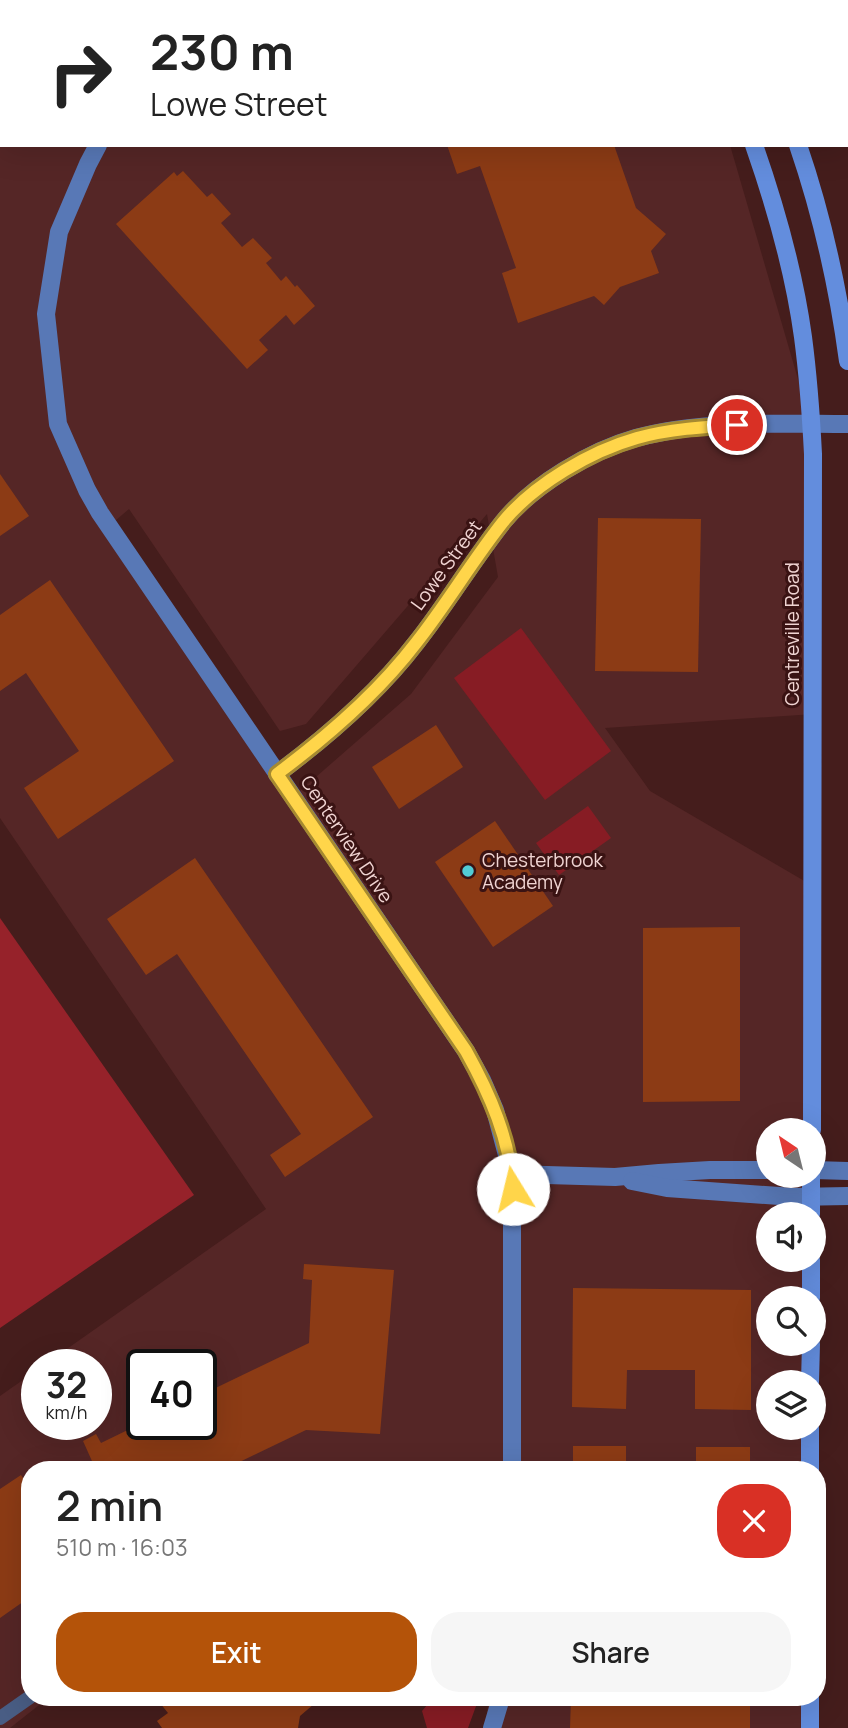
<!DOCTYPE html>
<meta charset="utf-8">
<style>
:root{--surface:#fff;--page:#f6f6f6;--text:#222;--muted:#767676;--accent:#b45309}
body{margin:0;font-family:Manrope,sans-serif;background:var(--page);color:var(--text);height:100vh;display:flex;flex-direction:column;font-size:26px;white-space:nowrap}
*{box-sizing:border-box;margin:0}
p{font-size:23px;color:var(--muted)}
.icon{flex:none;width:38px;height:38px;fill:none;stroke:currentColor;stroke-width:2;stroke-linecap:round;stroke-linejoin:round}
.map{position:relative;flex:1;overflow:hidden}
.panel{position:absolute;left:21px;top:1461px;width:805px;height:245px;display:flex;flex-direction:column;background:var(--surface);border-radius:28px;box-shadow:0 7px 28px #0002}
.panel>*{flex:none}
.top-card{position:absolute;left:0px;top:0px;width:849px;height:147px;box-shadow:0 7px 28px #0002;background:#fff;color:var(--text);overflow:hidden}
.needle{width:46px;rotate:325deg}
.tools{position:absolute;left:756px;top:1118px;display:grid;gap:14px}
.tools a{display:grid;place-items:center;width:70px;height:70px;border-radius:50%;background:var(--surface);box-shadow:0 7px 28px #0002;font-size:35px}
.speed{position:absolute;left:21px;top:1349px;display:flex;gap:14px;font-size:35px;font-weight:700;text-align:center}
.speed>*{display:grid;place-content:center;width:91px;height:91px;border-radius:50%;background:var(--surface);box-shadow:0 7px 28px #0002;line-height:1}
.speed small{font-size:18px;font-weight:400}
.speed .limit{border:4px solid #111;border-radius:10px;background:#fff;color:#111}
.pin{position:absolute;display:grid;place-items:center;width:60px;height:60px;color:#fff;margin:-30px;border:4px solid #fff;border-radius:50%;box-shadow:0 2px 7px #0007}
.me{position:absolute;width:77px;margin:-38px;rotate:351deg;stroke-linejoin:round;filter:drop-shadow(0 0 5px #0008)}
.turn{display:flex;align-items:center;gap:24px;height:147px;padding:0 35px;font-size:32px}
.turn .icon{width:91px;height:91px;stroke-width:2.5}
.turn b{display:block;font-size:49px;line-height:60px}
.round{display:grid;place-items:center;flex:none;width:74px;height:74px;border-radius:28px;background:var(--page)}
.head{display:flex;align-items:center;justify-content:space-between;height:119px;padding:0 35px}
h1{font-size:42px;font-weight:600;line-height:52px}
.cta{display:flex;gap:14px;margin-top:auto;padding:14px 35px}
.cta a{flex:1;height:80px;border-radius:28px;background:var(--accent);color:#fff;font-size:28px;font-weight:600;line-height:80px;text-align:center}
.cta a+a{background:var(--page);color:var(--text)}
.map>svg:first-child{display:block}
.built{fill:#552626;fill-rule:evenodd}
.green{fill:#871c24}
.forest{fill:#96222a}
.building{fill:#8c3b15}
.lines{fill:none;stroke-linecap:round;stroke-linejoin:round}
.street{stroke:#495d84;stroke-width:14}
.secondary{stroke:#5878b6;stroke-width:18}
.primary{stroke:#638ddd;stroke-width:18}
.route-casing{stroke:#a68a30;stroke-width:18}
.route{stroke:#ffd54a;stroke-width:12}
.poi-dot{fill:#52ccd5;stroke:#3a1313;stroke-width:2.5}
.labels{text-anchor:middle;stroke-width:6;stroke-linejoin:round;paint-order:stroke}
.street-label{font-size:19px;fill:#f0d4d2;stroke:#3a1313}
.poi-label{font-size:19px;fill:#f0d4d2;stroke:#3a1313;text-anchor:start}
</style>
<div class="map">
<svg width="848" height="1728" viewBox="0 0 848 1728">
<rect width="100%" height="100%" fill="#451d1c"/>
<!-- built -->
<g class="built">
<path d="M0,0H111L112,2H2V145H730L811,424L814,714L605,728L650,791L813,886V1130H768V1176H813V1214H768V1260H813V1298H768V1344H813V1382H768V1428H813V1470H30V1698H48L10,1728H0V1396L37,1370V1424H96V1365H44L266,1209L0,818ZM129,509L280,731L306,724L487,514L498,577L411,694L293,797L109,526ZM142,1365H201V1424H142Z"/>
<polygon points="361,0 688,0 689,2 359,2"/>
<polygon points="489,1698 812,1698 812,1728 485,1728"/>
</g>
<!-- green -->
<g class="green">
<polygon points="521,628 611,751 545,800 454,678"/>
<polygon points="588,806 611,838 559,875 536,843"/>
<polygon points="424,1698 479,1698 468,1728 427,1728 422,1711 428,1704"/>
</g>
<!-- forest -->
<polygon class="forest" points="0,918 194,1195 0,1328"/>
<!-- building -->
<g class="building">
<polygon points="447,145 614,145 636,208 666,234 651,251 659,273 620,287 604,305 594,296 518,323 502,273 516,268 480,166 457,174"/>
<polygon points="183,171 207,197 212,193 231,214 221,223 242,247 253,238 272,258 266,263 281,281 286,276 295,287 297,285 315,306 294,325 286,315 259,340 268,350 247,369 116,224 174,172 177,176"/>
<polygon points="0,474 29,516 0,536"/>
<polygon points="598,518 701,519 698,672 595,671"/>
<polygon points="50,580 174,761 58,839 24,788 79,751 26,673 0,691 0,615"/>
<polygon points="436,725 463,767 399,809 372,767"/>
<polygon points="495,821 553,906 493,947 435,862"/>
<polygon points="195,858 373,1117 285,1177 270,1155 301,1134 177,954 146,975 107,919"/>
<polygon points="740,927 740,1101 643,1102 643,928"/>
<polygon points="304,1264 394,1270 380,1434 306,1430 223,1470 96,1470 83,1441 96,1434 101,1443 140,1424 201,1424 201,1395 309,1343 312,1280 303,1279"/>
<polygon points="573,1288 751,1290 751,1410 695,1409 695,1370 627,1370 626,1409 572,1407"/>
<rect x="573" y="1446" width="53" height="24"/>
<rect x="696" y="1447" width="54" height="23"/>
<polygon points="21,1475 30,1489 30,1597 0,1618 0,1489"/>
<polygon points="156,1698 321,1698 300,1716 298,1728 162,1728 157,1721 168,1713"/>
<polygon points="571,1698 750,1698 750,1728 570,1728"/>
</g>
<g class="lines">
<!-- street -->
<polyline class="street" points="0,1718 30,1697"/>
<!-- secondary -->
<g class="secondary">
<polyline points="242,2 244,0"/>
<polyline points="98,145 88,164 59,232 46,314 58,424 87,490 100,513 466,1051 482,1080 495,1110 512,1174 512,1470"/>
<path d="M277,774C328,736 377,694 416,643C447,604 472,561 503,522C533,485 590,451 636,438C703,420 780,424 848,424"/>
<polyline points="814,1170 848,1171"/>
<polyline points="512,1174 615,1177 659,1173 710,1170 768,1170"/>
<polyline points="632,1181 667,1188 793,1197 848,1196"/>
<polyline points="492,1728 501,1698"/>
</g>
<!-- primary -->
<g class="primary">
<polyline points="698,0 699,2"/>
<polyline points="744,0 745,2"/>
<path d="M754,145C776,208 794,271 803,337C808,375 811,415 813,454L812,1130"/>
<path d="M798,145C822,215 838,287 848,361"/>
<polyline points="811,1176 811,1214"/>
<polyline points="811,1298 811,1260"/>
<polyline points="810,1382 811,1344"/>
<polyline points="810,1470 810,1428"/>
<polyline points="810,1698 810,1728"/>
</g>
</g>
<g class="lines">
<defs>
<path id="route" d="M513,1189C510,1140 490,1094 466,1051L277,774C328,736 377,694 416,643C447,604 472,561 503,522C534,484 591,451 637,438C669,429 703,427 737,425"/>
</defs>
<!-- route casing -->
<use href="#route" class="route-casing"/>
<!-- route -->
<use href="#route" class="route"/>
</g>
<!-- markers -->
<circle class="poi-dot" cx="468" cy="871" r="7"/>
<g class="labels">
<!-- street labels -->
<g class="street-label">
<text transform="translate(446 565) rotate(-54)" y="7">Lowe Street</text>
<text transform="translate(792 634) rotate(-90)" y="7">Centreville Road</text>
<text transform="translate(347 839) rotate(56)" y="7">Centerview Drive</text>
</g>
<!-- poi labels -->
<g class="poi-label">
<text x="482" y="867">Chesterbrook<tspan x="482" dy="22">Academy</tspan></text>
</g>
</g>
</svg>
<div class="tools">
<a><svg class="needle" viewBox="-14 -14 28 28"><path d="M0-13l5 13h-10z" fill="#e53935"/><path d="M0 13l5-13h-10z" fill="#767676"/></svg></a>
<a><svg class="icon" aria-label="sound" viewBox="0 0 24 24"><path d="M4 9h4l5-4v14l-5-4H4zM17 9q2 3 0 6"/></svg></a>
<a><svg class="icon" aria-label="search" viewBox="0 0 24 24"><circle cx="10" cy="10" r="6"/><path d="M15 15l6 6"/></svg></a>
<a><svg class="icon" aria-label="layers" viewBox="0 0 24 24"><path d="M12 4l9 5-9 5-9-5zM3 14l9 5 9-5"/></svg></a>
</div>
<div class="speed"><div>32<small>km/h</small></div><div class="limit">40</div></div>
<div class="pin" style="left:737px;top:425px;background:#d93025"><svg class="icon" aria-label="arrive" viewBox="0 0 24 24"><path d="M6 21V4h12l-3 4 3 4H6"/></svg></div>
<svg class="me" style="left:513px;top:1189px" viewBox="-20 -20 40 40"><circle r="19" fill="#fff"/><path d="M0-13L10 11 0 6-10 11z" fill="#ffd54a"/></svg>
<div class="top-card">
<div class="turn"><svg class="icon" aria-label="right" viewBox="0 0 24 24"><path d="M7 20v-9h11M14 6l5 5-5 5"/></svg><div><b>230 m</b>Lowe Street</div></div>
</div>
<section class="panel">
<div class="head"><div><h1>2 min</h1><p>510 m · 16:03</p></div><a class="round" style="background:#d93025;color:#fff"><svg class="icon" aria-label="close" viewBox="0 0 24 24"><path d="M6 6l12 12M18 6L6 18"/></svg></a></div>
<div class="cta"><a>Exit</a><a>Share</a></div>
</section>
</div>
